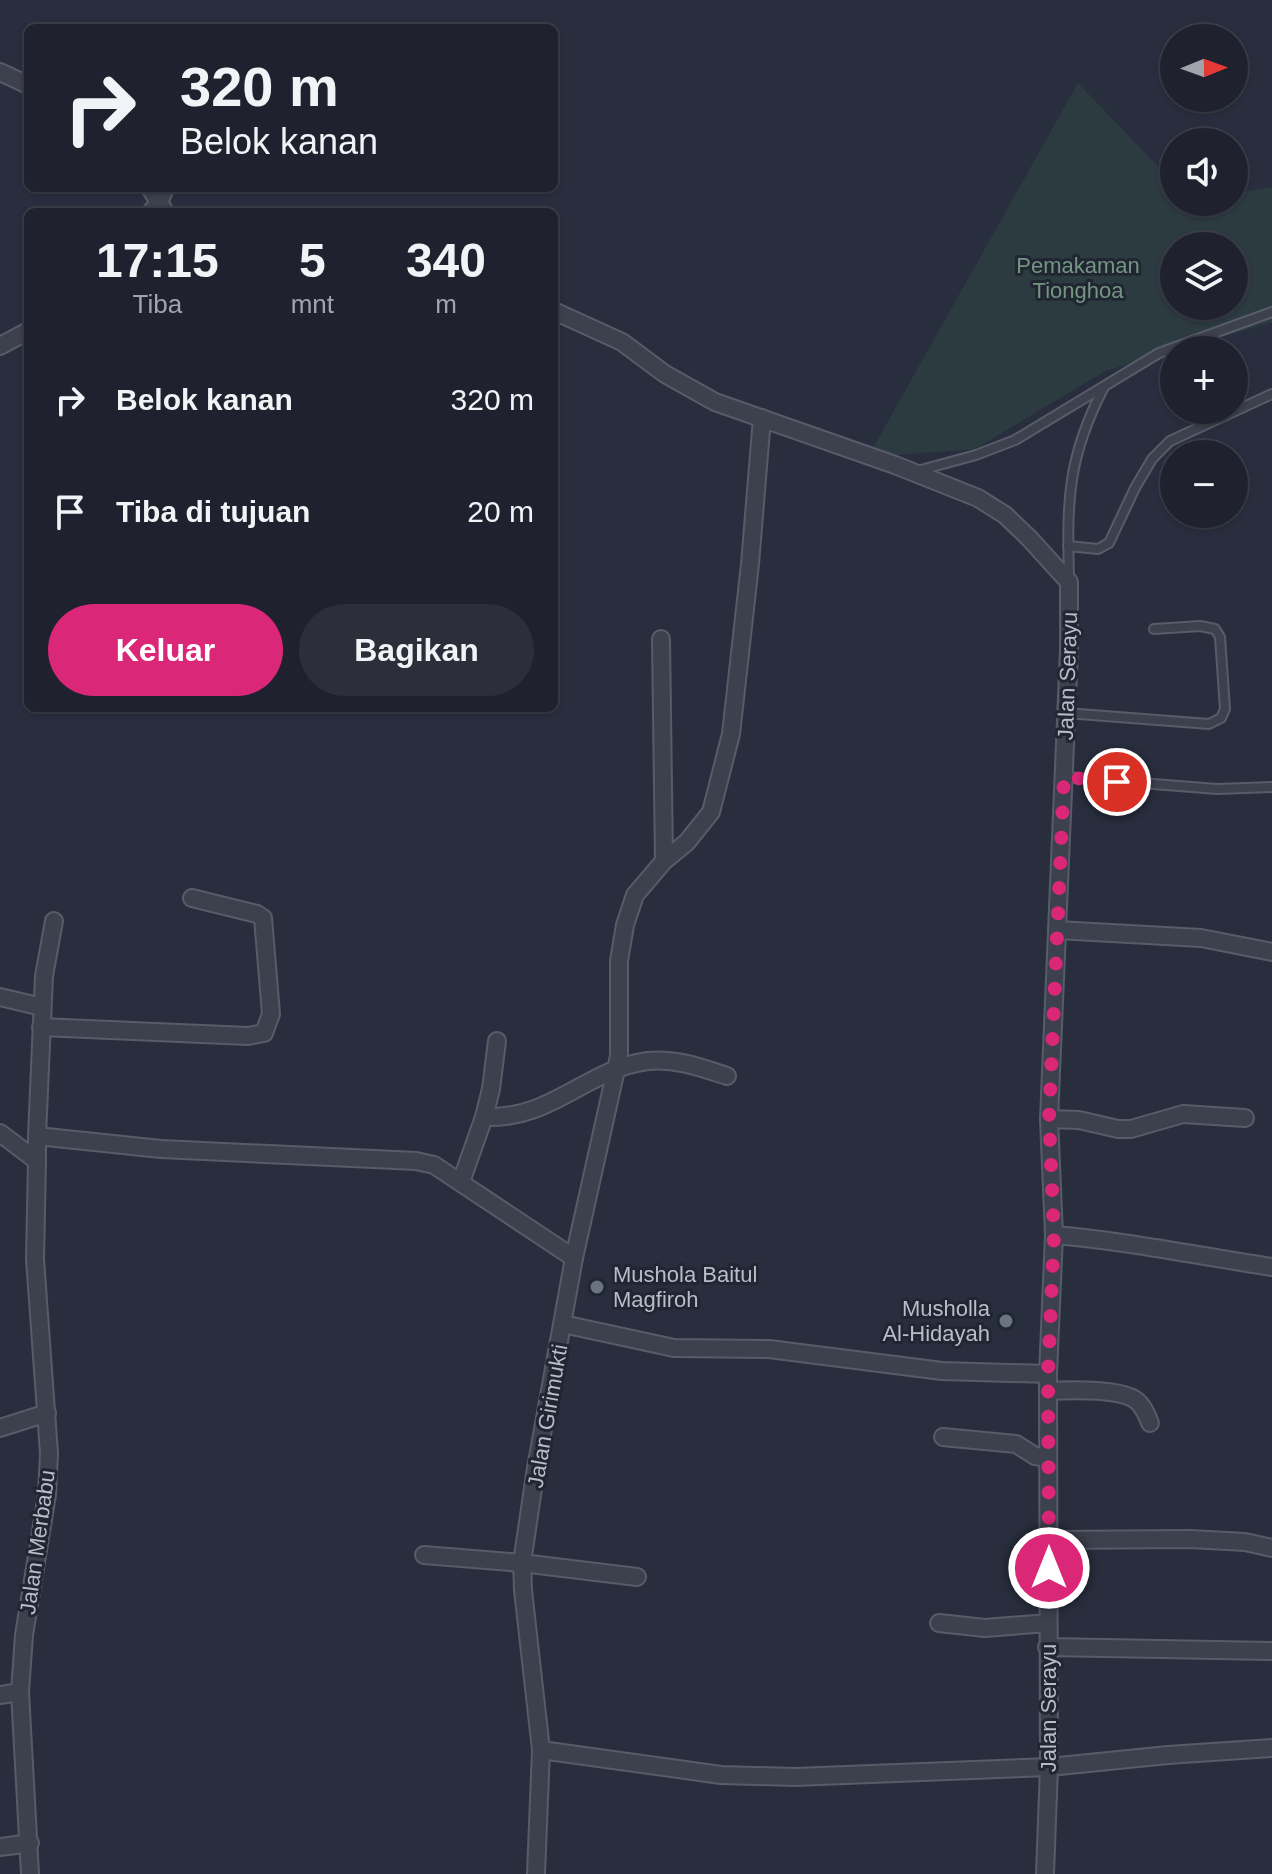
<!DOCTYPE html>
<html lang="id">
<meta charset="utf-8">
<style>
:root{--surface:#1f222e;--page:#2c2f3a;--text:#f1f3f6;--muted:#a1a4aa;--line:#3c3f4a;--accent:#db2777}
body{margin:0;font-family:Arial,sans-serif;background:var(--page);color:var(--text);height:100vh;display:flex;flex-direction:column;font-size:30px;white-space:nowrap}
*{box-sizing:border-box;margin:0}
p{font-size:26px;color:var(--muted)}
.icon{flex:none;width:44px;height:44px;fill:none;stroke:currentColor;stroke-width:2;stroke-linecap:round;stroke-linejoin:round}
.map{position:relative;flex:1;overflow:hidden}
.side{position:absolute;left:24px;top:208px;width:534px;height:504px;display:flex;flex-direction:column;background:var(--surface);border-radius:12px;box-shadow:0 2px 6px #0004,0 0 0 2px var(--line)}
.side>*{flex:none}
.guide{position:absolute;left:24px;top:24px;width:534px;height:168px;border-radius:12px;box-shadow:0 2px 6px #0004,0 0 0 2px var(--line);background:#1f222e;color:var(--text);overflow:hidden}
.needle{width:52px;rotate:89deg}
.controls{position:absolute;left:1160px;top:24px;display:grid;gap:16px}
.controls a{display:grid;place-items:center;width:88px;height:88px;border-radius:50%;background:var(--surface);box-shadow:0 2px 6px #0004,0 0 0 2px var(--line);font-size:40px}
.pin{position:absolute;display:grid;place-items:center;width:68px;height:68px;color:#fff;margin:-34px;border:4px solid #fff;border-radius:50%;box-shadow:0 2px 8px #0007}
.me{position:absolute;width:88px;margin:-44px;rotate:0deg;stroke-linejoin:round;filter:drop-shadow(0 0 6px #0008)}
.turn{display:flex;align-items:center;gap:28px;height:168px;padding:0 24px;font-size:36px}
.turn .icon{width:104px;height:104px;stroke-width:2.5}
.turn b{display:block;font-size:56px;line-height:68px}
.eta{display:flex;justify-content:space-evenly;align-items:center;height:136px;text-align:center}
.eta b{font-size:48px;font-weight:800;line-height:56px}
.action{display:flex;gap:16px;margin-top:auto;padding:16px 24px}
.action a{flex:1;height:92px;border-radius:48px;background:var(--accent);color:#fff;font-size:32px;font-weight:800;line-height:92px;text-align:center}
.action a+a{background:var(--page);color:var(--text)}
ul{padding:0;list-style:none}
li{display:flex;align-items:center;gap:24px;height:112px;padding:0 24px}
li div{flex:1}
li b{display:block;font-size:30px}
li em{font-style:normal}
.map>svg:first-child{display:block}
.green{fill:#2c3b40;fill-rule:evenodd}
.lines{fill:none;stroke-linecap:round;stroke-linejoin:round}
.lane-casing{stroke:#575c69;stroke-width:12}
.street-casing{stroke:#575c69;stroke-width:20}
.lane{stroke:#3d414e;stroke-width:8}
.street{stroke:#3d414e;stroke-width:16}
.route{stroke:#db2777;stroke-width:14;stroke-dasharray:0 25.2}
.worship-dot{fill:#6b7280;stroke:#212633;stroke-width:3}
.labels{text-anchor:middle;stroke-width:6;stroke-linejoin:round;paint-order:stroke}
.park-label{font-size:22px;fill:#739681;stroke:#212633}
.street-label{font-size:22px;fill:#b9bcc9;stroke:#212633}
.poi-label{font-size:22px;fill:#b9bcc9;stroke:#212633;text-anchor:start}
</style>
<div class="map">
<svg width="1272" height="1874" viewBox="0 0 1272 1874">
<rect width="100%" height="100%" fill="#292e3e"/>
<!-- green -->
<path class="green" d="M1078,83L1174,183V202H1234V193L1272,187V322L1105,371L975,449L868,457ZM1174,246H1234V306H1174Z"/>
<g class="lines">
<defs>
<g id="lane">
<polyline points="917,471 976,455 1015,440 1159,353 1272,312"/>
<polyline points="1068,546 1098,549 1109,543 1135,488 1152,459 1170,441 1272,394"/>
<path d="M1069,579C1067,501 1067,458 1104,387"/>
<polyline points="1066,713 1209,724 1221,718 1225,709 1220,637 1215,629 1200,626 1154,629"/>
<polyline points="1064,777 1217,789 1272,787"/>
</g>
<g id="street">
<polyline points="0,72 28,85"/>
<polyline points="150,188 165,212"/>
<polyline points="151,212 159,203 165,188"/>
<polyline points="554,311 622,342 665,374 715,402 895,465 978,498 1005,515 1029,538 1069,582 1069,650 1049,1119 1054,1235 1048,1374 1049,1767 1045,1874"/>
<polyline points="0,346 28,331"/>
<polyline points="661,639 664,861"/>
<polyline points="1057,930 1201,938 1272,952"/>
<polyline points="0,997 42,1007"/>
<polyline points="41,1027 248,1036 264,1033 271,1014 263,918 257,914 192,898"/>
<path d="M484,1117C553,1120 586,1069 648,1061C676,1058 702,1068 727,1076"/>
<polyline points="1049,1119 1079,1120 1118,1129 1131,1129 1183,1114 1245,1118"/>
<polyline points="0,1133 37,1161 37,1136 161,1149 416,1161 434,1165 574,1258"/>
<polyline points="37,1136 44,976 54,921"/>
<polyline points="461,1182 484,1117 491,1089 497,1041"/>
<path d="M1054,1235C1127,1241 1199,1256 1272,1267"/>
<polyline points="563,1324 674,1348 769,1349 942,1371 1048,1374"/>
<path d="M1048,1391C1069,1390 1121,1388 1137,1401C1143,1406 1147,1415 1150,1423"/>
<polyline points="0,1428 47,1413"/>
<polyline points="943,1437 1016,1444 1035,1456 1048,1458"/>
<polyline points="1049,1540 1190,1539 1245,1542 1272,1548"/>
<polyline points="424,1555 522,1563 637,1577"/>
<polyline points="939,1623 985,1628 1048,1623"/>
<polyline points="1047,1647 1272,1651"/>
<polyline points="0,1695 20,1692"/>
<polyline points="541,1750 721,1775 795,1777 1049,1767 1168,1755 1272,1748"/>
<polyline points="0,1847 30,1843"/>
<polyline points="30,1874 20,1692 24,1635 47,1495 49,1453 35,1259 37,1161"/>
<polyline points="536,1874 541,1750 523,1590 522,1563 536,1468 574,1258 619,1056 619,961 625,925 635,895 664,861 687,842 711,812 731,734 750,564 762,418"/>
</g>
</defs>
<!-- lane casing -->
<use href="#lane" class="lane-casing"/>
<!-- street casing -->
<use href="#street" class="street-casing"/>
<!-- lane -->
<use href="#lane" class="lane"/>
<!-- street -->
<use href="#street" class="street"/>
</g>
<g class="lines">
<!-- route -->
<polyline class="route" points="1049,1568 1048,1374 1054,1235 1049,1119 1064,777 1117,782"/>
</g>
<!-- markers -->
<g class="worship-dot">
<circle cx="597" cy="1287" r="8"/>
<circle cx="1006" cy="1321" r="8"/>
</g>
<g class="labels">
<!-- park labels -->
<g class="park-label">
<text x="1078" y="273">Pemakaman<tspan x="1078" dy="25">Tionghoa</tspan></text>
</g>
<!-- street labels -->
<g class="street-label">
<text transform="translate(1067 676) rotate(-88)" y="8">Jalan Serayu</text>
<text transform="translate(547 1416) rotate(-80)" y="8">Jalan Girimukti</text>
<text transform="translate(37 1542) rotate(-82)" y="8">Jalan Merbabu</text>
<text transform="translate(1048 1708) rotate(-90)" y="8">Jalan Serayu</text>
</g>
<!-- poi labels -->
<g class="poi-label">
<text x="613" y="1282">Mushola Baitul<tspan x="613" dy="25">Magfiroh</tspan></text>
<text x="990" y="1316" text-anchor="end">Musholla<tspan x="990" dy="25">Al-Hidayah</tspan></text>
</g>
</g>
</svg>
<div class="controls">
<a><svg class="needle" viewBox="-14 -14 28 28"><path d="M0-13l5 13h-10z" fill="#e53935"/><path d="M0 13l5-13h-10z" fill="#a1a4aa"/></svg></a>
<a><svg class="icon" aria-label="sound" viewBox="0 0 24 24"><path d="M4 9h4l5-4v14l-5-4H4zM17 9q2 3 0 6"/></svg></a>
<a><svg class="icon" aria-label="layers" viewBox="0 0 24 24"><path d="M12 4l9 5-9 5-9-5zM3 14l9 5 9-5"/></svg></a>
<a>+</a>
<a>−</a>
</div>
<div class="pin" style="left:1117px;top:782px;background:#d93025"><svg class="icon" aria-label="arrive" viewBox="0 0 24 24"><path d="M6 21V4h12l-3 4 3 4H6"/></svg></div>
<svg class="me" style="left:1049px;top:1568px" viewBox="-20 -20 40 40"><circle r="17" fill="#db2777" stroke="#fff" stroke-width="3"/><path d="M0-11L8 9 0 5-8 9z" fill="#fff"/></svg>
<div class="guide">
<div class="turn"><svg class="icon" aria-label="right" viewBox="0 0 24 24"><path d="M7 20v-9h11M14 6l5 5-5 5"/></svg><div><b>320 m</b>Belok kanan</div></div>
</div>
<section class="side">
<div class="eta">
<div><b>17:15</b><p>Tiba</p></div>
<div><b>5</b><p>mnt</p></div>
<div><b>340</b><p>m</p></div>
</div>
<ul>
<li><svg class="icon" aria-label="right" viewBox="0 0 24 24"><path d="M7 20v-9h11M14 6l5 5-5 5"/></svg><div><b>Belok kanan</b></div><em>320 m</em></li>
<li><svg class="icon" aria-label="arrive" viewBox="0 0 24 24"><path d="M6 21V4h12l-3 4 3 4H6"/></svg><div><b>Tiba di tujuan</b></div><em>20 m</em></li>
</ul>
<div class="action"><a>Keluar</a><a>Bagikan</a></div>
</section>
</div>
